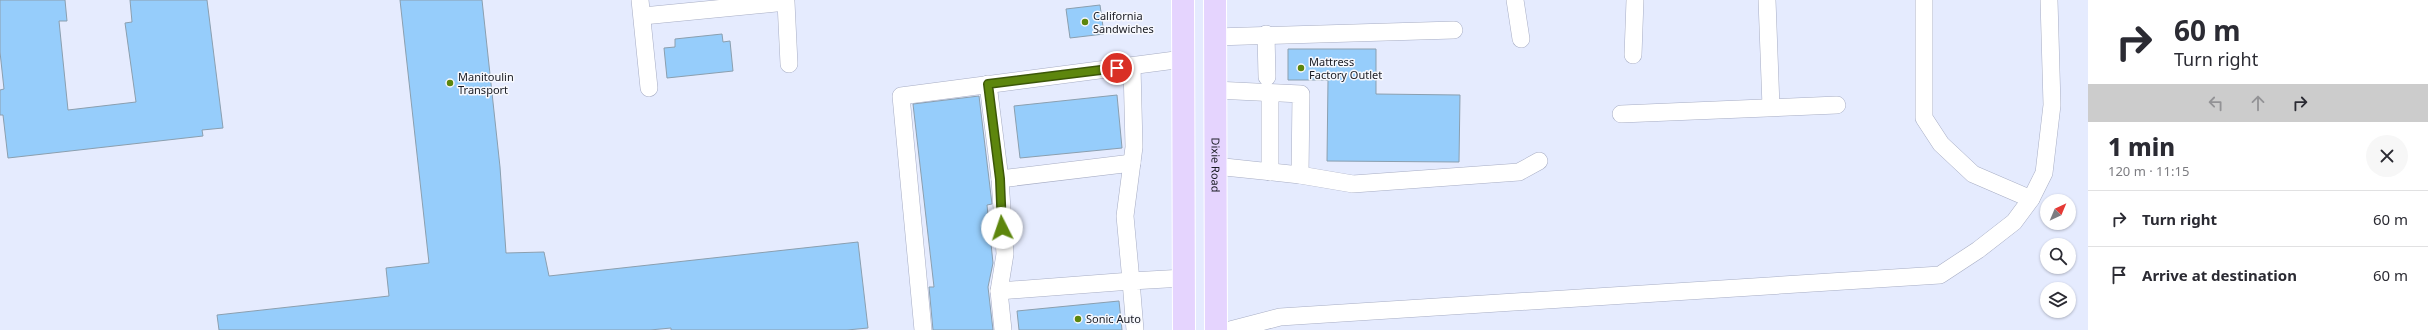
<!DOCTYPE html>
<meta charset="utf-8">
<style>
:root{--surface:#fff;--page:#f7f7f7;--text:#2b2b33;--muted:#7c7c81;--line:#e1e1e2}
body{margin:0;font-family:"Noto Sans",sans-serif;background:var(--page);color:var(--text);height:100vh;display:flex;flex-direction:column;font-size:15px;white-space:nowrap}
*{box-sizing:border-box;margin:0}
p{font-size:13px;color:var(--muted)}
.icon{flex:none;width:22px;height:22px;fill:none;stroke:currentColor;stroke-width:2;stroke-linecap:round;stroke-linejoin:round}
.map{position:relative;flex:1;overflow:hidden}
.details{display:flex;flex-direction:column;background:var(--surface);width:340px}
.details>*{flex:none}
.hud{background:#fff;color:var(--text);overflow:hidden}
.needle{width:26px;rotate:44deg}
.controls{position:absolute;left:2040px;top:194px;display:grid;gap:8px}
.controls a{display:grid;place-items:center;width:36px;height:36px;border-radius:50%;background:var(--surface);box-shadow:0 1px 3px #0004;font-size:20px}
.pin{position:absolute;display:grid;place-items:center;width:34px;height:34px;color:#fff;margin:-17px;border:2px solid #fff;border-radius:50%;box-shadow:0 1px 4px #0007}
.me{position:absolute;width:44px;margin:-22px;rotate:356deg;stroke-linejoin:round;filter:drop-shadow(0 0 3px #0008)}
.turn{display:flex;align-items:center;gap:14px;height:84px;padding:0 20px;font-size:18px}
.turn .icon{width:52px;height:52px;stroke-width:2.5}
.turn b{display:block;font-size:28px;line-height:34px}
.lanes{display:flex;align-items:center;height:38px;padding:0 20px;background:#0003;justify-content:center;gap:20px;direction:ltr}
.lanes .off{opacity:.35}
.round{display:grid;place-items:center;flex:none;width:42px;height:42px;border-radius:21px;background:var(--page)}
.headline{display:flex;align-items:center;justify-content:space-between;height:68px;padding:0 20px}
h1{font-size:24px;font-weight:800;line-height:30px}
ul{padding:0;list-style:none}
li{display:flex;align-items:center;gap:12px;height:56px;padding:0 20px;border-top:1px solid var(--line)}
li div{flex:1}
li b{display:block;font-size:15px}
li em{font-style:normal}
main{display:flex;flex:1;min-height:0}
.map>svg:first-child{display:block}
.building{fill:#96cdfb;stroke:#8b9faf}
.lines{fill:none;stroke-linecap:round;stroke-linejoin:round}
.minor-casing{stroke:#a7adc4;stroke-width:18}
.major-casing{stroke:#fff;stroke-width:24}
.minor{stroke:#fff;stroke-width:17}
.major{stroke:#e5d4fe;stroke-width:22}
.route-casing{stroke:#3c5708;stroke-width:10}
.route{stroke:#5d860d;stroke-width:7}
.poi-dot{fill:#5d860d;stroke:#f7f8fd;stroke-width:1.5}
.labels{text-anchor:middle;stroke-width:3;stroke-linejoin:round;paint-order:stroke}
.poi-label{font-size:11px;fill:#181a22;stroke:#f7f8fd;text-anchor:start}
.street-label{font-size:11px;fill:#181a22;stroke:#f7f8fd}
</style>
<main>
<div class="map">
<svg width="2088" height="330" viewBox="0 0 2088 330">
<rect width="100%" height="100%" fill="#e5ebfe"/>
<!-- building -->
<g class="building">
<polygon points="0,0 65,0 67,21 59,21 68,110 136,102 125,23 132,22 130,0 207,0 223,128 202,130 203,136 8,158 3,115 0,115 0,90 4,89 0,52"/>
<polygon points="400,0 482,0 500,167 506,253 544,252 549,276 858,242 868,328 847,330 671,330 671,328 650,330 219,330 217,315 389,296 386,268 429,263"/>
<polygon points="1100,5 1104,34 1070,38 1066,9"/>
<polygon points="722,34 723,42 730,41 733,71 667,78 664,48 675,47 675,39"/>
<polygon points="1288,49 1376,49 1376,94 1460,95 1459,162 1327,161 1328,80 1288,80"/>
<polygon points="1117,95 1122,148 1020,158 1014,106"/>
<polygon points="979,96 992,204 987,205 993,263 988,287 993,330 933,330 929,287 934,287 913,104"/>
<polygon points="1119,301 1122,330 1019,330 1017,311"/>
</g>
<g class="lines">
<defs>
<g id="minor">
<polyline points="640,0 649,88"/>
<polyline points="1515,0 1521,39"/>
<polyline points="1767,0 1771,107"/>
<polyline points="1924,0 1924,118 1941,144 1973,174 2031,199"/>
<polyline points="643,16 786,2 789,64"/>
<polyline points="1266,34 1267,77"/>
<polyline points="1215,37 1454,30"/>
<polyline points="1633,55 1635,0"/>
<polyline points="988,84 1000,179 1005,254 999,291 1003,330"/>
<polyline points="1215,90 1301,94 1300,175"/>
<polyline points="1270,93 1270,172"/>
<polyline points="1621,114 1837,105"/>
<polyline points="1215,166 1300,175 1353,184 1519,172 1539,161"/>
<polyline points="1000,179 1132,163"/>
<polyline points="999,291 1131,281 1125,216 1134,147 1132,66"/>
<polyline points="923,330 901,96 1183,59"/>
<polyline points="1135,330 1131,281 1184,278"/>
<polyline points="1230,330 1280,317 1940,275 1978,250 2014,222 2031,199 2044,173 2052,105 2049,0"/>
</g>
<g id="major">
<polyline points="1183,0 1184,330"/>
<path id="s1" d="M1215,0L1216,330"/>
</g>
</defs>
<!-- minor casing -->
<use href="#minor" class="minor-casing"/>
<!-- major casing -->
<use href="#major" class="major-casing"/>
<!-- minor -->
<use href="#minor" class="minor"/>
<!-- major -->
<use href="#major" class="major"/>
</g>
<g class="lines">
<defs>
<polyline id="route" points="1002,228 1000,179 988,84 1117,68"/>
</defs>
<!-- route casing -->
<use href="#route" class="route-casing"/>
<!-- route -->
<use href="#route" class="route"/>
</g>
<!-- markers -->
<g class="poi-dot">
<circle cx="1085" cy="22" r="4"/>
<circle cx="1301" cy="68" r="4"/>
<circle cx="450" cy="83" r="4"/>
<circle cx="1078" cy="319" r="4"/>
</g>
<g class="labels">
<!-- poi labels -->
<g class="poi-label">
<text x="1093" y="20">California<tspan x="1093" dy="13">Sandwiches</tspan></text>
<text x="1309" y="66">Mattress<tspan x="1309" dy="13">Factory Outlet</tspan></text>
<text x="458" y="81">Manitoulin<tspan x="458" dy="13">Transport</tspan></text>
<text x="1086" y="323">Sonic Auto</text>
</g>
<!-- street labels -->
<g class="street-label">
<text dy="4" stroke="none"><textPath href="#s1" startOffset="165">Dixie Road</textPath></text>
</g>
</g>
</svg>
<div class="controls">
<a><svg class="needle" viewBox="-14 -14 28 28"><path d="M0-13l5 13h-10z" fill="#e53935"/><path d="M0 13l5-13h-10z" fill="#7c7c81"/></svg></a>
<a><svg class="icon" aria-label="search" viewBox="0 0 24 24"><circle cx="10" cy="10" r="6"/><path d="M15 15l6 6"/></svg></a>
<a><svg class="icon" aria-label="layers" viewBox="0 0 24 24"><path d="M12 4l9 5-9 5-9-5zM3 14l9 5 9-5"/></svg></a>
</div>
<div class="pin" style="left:1117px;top:68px;background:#d93025"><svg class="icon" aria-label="arrive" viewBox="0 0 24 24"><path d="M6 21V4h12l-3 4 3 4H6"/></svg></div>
<svg class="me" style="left:1002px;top:228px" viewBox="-20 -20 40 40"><circle r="19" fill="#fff"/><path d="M0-13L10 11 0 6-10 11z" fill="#5d860d"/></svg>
</div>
<section class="details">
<div class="hud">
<div class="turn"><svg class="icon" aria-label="right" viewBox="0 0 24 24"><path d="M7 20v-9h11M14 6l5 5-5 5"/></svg><div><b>60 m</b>Turn right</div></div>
<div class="lanes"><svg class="icon off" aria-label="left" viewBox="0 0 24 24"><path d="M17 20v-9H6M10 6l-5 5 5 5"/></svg><svg class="icon off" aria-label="ahead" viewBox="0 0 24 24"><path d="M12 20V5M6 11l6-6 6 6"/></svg><svg class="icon" aria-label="right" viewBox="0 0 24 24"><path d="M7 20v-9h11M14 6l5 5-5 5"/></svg></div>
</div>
<div class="headline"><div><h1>1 min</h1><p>120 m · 11:15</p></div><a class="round"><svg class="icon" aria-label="close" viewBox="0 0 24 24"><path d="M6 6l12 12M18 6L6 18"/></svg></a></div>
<ul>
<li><svg class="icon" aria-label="right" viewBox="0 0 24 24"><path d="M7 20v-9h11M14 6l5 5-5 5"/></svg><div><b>Turn right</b></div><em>60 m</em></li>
<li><svg class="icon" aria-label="arrive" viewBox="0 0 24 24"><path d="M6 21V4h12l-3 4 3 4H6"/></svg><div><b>Arrive at destination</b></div><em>60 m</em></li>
</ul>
</section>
</main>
